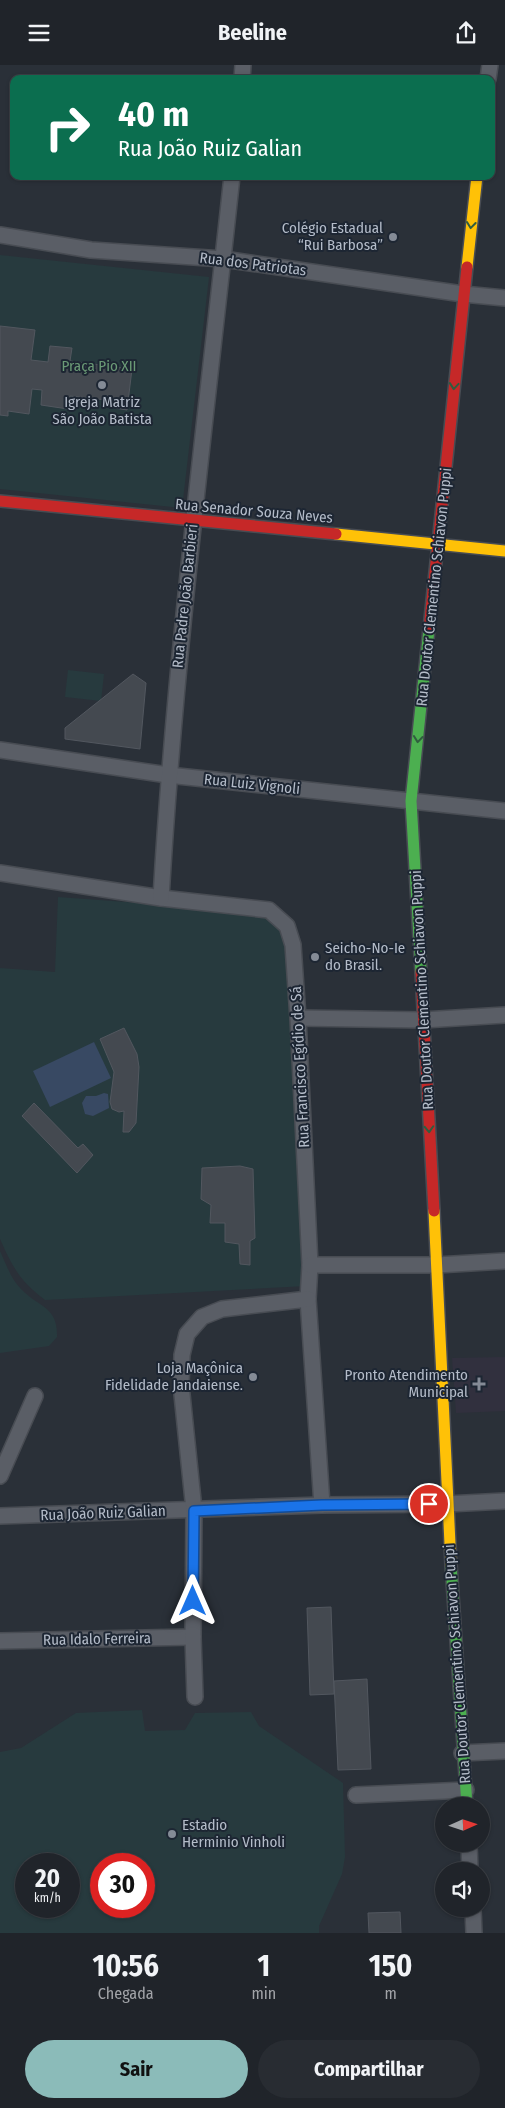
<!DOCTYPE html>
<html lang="pt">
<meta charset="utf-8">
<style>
:root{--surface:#20242a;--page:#282c32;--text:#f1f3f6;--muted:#a2a4a8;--line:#3d4147;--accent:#8bbbb9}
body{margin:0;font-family:"Fira Sans Condensed",sans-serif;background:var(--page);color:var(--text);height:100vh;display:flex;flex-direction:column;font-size:19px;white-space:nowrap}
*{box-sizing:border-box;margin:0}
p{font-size:16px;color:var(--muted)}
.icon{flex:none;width:28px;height:28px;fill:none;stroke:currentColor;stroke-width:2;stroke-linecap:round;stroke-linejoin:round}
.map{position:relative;height:1868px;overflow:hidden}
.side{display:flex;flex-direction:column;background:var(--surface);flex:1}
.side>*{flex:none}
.hud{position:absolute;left:10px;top:10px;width:485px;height:105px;border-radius:10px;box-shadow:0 1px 4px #0004,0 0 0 1px var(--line);background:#0b6e4f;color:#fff;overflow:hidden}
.needle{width:32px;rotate:87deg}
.tools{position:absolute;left:435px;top:1732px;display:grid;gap:10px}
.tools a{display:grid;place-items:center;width:55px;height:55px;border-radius:50%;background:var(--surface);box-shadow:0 1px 4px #0004,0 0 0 1px var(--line);font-size:25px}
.speed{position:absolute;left:15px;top:1788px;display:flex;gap:10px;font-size:25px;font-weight:700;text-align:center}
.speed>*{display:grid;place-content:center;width:65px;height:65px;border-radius:50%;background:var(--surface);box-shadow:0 1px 4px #0004,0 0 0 1px var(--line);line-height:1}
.speed small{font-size:12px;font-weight:400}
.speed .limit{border:8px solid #d22;background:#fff;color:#111}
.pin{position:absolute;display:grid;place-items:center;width:42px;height:42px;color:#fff;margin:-21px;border:2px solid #fff;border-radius:50%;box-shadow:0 1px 5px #0007}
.me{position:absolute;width:55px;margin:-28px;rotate:0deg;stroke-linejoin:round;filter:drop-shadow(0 0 4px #0008)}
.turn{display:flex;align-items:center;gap:18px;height:105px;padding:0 25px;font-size:22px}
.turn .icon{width:65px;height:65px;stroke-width:2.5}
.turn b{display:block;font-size:35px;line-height:42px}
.eta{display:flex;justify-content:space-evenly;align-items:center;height:85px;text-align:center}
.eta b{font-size:30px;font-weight:700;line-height:35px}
.cta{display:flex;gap:10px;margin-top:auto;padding:10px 25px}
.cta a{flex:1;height:58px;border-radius:30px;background:var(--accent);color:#111;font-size:20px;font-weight:700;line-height:58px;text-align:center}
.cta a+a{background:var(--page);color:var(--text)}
header{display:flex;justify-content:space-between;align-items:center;height:65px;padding:0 25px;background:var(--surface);font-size:22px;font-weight:700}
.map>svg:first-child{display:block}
.medical{fill:#31303e}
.green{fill:#273a3e;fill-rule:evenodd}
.water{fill:#384963}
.building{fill:#444950;stroke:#52575f}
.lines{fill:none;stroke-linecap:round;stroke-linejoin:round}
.street-casing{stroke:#484c53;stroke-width:18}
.fast-casing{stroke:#484c53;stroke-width:14}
.slow-casing{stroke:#484c53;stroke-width:14}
.jam-casing{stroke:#484c53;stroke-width:14}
.street{stroke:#5a5e66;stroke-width:15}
.fast{stroke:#4caf50;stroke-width:11}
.slow{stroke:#ffc107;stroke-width:11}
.jam{stroke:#c62828;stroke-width:11}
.oneway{stroke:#305d3f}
.route-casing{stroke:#114b97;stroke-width:12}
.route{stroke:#1a73e8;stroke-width:9}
.poi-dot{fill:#848b96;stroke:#1d2633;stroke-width:2}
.labels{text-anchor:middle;stroke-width:4;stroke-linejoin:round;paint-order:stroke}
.poi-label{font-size:15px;fill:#b4bcc9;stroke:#1d2633;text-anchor:end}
.street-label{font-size:15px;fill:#b4bcc9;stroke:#1d2633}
.park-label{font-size:15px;fill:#6b9a76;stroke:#1d2633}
</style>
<header><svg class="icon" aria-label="menu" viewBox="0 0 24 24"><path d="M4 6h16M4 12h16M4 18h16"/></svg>Beeline<svg class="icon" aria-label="share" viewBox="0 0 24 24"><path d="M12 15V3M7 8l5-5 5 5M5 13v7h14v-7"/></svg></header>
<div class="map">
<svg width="505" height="1868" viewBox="0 0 505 1868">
<rect width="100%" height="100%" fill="#2a3038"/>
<!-- medical -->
<polygon class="medical" points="505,1292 505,1346 456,1348 452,1293"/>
<!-- green -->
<g class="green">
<polygon points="0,190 209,212 182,443 0,424"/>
<polygon points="68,605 104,609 101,636 65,632"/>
<path d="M58,832L263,847L283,865L289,884L307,1221L45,1235C20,1216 13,1203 0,1174V903L55,907Z"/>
<path d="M0,1186C6,1199 11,1214 21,1224C39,1243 58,1241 57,1272L49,1281L0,1288Z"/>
<path d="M142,1645L145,1666L185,1665L195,1648L251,1647L259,1661L343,1718L345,1792L342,1809L319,1861V1868H0V1687L21,1683L76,1648ZM26,1799H69V1841H26ZM101,1799H144V1841H101Z"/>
</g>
<!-- water -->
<g class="water">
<polygon points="94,977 111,1013 50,1042 33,1006"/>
<polygon points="104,1028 108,1029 109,1043 93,1051 85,1049 82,1038 86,1031 96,1031"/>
</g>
<!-- building -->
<g class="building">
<polygon points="0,261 35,265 31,295 48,297 50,281 72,283 70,296 132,304 127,345 115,343 116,336 70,331 68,344 41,340 42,325 32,324 29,349 8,346 8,351 0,350"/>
<polygon points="133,609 146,618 140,684 65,674 65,663"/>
<polygon points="124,963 137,989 139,1002 136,1058 129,1067 123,1067 124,1046 119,1047 112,1044 110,1037 114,1007 100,974"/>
<polygon points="34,1038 78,1083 83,1079 93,1090 77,1108 22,1051"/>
<polygon points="240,1101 253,1104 255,1173 250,1176 250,1200 240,1199 239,1179 225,1177 225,1158 210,1158 211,1140 201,1134 202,1103"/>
<polygon points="331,1542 334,1629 310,1630 307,1543"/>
<polygon points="367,1614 371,1704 338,1705 334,1616"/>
<polygon points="400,1847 401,1868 369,1868 368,1848"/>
</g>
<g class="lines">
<defs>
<g id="street">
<polyline points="242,14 243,0"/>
<polyline points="488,14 490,0"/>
<polyline points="0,170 91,185 223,194 463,229 505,233"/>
<polyline points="0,685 168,710 505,746"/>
<polyline points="0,808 161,833 269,845 287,861 293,880 298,953 310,1200 308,1234 322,1440"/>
<path d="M161,833C175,591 206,352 232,111"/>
<polyline points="298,953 423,955 505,950"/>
<polyline points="310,1200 437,1200 505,1196"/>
<polyline points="0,1411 35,1331"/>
<polyline points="0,1451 322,1440 447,1439 505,1436"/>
<polyline points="0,1576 193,1572"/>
<polyline points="195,1632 193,1572 194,1445 181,1320 182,1290 187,1269 202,1252 222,1244 308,1234"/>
<polyline points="462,1688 505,1686"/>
<polyline points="356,1730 466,1725"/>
<polyline points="469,1779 470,1806"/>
<polyline points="473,1844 474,1868"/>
</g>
<g id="fast">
<polyline points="421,907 411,736 429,564"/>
<polyline points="451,1500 467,1741"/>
</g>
<g id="slow">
<polyline points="467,202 477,111"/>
<polyline points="336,469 505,486"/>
<polyline points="434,1146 451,1500"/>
</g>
<g id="jam">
<polyline points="0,436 336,469"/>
<polyline points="429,564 467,202"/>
<polyline points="421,907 434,1146"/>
</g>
</defs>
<!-- street casing -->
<use href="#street" class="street-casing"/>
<!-- fast casing -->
<use href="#fast" class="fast-casing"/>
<!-- slow casing -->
<use href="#slow" class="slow-casing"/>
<!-- jam casing -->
<use href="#jam" class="jam-casing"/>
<!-- street -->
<use href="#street" class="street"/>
<!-- fast -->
<use href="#fast" class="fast"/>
<!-- slow -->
<use href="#slow" class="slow"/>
<!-- jam -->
<use href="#jam" class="jam"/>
</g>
<!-- one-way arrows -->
<defs><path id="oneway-chevron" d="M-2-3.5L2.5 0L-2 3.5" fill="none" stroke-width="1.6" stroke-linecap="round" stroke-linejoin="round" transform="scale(1.25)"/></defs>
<g class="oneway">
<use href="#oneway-chevron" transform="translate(471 160) rotate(97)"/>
<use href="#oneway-chevron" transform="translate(454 321) rotate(95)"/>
<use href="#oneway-chevron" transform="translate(418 674) rotate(96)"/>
<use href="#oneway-chevron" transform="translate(429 1064) rotate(87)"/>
</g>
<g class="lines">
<defs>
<polyline id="route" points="193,1536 194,1446 322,1440 429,1439"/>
</defs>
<!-- route casing -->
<use href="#route" class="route-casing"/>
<!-- route -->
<use href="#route" class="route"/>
</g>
<!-- markers -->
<g class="poi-dot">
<circle cx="393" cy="172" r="5"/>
<circle cx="102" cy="320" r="5"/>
<circle cx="315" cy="892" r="5"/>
<circle cx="253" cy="1312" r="5"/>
<path d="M476.5 1311.5h5v5h5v5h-5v5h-5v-5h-5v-5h5z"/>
<circle cx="172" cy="1769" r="5"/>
</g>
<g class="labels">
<!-- poi labels -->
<g class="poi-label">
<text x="383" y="168">Colégio Estadual<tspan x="383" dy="17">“Rui Barbosa”</tspan></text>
<text x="102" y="342" text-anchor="middle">Igreja Matriz<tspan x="102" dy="17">São João Batista</tspan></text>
<text x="325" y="888" text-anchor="start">Seicho-No-Ie<tspan x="325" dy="17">do Brasil.</tspan></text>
<text x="243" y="1308">Loja Maçônica<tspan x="243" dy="17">Fidelidade Jandaiense.</tspan></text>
<text x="468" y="1315">Pronto Atendimento<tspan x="468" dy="17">Municipal</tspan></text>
<text x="182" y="1765" text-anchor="start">Estadio<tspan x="182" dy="17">Herminio Vinholi</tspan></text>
</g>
<!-- street labels -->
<g class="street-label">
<text transform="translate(253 199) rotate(7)" y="5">Rua dos Patriotas</text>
<text transform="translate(254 446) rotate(5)" y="5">Rua Senador Souza Neves</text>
<text transform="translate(434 522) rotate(-84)" y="5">Rua Doutor Clementino Schiavon Puppi</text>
<text transform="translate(185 531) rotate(-84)" y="5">Rua Padre João Barbieri</text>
<text transform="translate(252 719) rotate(6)" y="5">Rua Luiz Vignoli</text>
<text transform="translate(422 925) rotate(-93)" y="5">Rua Doutor Clementino Schiavon Puppi</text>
<text transform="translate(300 1002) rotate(-93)" y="5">Rua Francisco Egídio de Sá</text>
<text transform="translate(103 1448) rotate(-2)" y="5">Rua João Ruiz Galian</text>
<text transform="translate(97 1574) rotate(-1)" y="5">Rua Idalo Ferreira</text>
<text transform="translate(457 1599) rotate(-94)" y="5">Rua Doutor Clementino Schiavon Puppi</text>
</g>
<!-- park labels -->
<g class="park-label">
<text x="99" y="306">Praça Pio XII</text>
</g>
</g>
</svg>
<div class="tools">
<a><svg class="needle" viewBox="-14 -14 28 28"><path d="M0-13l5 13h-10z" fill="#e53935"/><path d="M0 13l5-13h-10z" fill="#a2a4a8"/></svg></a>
<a><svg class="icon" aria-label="sound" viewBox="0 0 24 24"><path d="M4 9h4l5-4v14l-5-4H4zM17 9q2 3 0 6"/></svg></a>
</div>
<div class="speed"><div>20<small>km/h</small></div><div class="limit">30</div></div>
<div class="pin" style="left:429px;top:1439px;background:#d93025"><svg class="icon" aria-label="arrive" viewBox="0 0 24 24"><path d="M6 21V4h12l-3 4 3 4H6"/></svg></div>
<svg class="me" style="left:193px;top:1536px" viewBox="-20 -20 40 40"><path d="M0-17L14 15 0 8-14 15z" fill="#1a73e8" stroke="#fff" stroke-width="4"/></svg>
<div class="hud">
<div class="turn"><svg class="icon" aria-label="right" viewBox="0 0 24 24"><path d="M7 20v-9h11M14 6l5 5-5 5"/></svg><div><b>40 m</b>Rua João Ruiz Galian</div></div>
</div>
</div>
<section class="side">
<div class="eta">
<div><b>10:56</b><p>Chegada</p></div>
<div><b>1</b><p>min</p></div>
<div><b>150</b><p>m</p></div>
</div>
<div class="cta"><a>Sair</a><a>Compartilhar</a></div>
</section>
